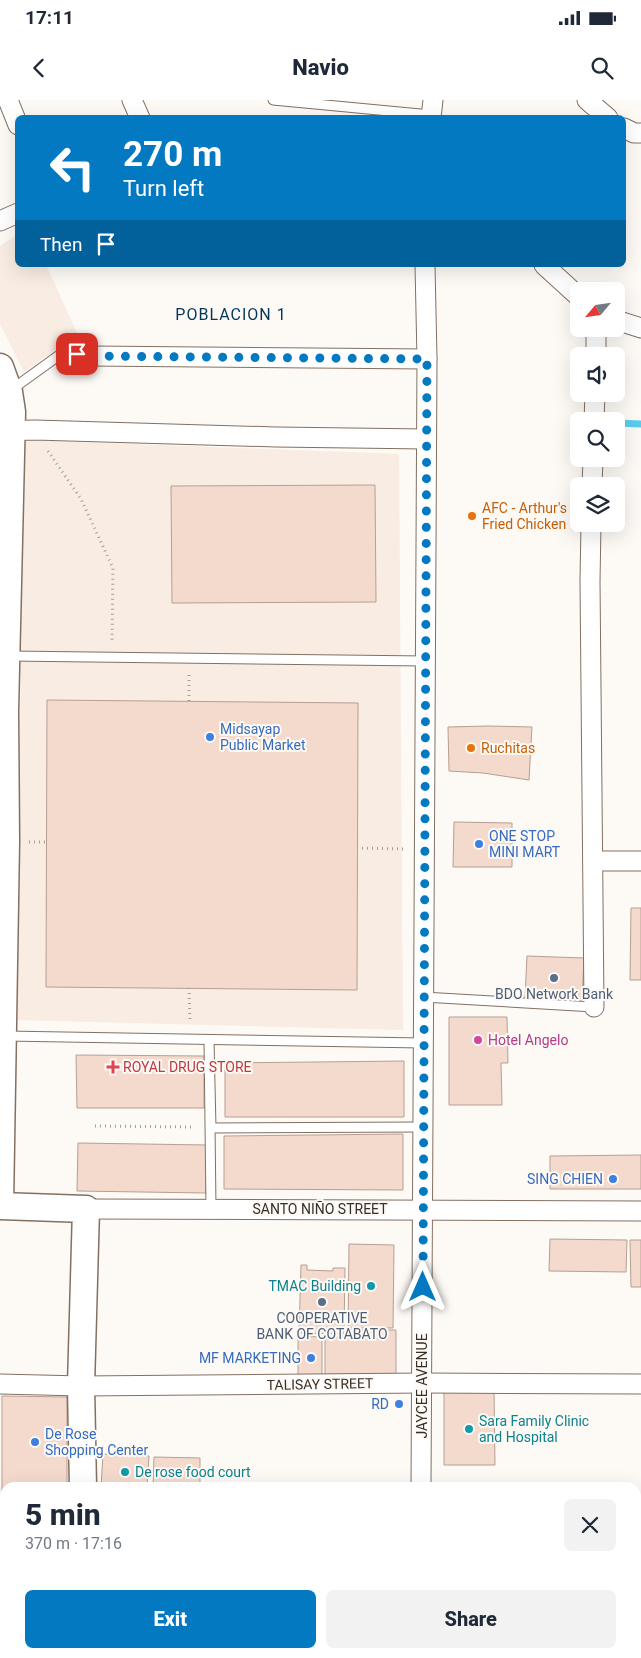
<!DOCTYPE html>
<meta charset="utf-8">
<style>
:root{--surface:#fff;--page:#f2f2f3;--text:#1f2937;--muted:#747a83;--accent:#0379c2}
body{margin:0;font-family:Roboto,sans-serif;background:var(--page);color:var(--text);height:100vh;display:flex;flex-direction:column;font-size:19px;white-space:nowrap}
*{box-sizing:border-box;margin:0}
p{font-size:16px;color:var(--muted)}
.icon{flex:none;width:28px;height:28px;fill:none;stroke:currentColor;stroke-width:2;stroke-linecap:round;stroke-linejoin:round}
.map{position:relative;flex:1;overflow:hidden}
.details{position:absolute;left:0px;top:1382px;width:641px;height:176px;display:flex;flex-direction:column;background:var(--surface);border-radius:15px 15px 0 0;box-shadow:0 5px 20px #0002}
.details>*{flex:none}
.guide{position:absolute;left:15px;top:15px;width:611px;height:152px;border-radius:8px;box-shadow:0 5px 20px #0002;background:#0379c2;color:#fff;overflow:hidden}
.needle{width:32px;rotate:241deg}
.buttons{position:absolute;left:570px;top:182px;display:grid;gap:10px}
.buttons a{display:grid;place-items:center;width:55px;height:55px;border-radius:8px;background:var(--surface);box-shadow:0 5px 20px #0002;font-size:25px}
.pin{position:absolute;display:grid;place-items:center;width:42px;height:42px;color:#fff;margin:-21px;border-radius:10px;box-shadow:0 2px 8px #0006}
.me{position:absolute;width:55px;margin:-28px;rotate:0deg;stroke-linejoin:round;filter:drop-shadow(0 0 4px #0008)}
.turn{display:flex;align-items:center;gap:18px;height:105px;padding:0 25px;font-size:22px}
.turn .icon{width:65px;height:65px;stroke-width:2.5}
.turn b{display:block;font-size:35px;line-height:42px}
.then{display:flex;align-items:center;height:48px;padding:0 25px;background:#0003;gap:10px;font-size:19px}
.round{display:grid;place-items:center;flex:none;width:52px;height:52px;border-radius:8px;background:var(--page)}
.summary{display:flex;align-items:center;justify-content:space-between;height:85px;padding:0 25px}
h1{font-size:30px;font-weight:800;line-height:38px}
.button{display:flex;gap:10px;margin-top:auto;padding:10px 25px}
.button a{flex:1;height:58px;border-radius:8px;background:var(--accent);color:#fff;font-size:20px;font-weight:800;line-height:58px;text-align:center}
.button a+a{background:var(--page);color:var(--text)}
.status{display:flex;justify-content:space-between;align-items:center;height:35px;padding:0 25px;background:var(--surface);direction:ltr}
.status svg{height:14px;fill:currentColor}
header{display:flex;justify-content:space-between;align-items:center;height:65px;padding:0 25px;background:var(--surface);font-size:22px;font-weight:800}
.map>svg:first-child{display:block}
.built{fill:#f8ece3}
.green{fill:#bbfacc}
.water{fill:#58cdef}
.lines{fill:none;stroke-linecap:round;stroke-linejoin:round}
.stream{stroke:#58cdef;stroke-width:7}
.building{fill:#f3dacc;stroke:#b79f92}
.service-casing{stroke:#837061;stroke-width:11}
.minor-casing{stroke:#837061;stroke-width:21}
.secondary-casing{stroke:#837061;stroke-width:29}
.primary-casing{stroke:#837061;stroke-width:30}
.path{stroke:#a59f9a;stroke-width:3;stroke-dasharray:1 4;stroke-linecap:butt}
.service{stroke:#fff;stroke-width:9}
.minor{stroke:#fff;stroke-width:19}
.secondary{stroke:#fff;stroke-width:26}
.primary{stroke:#fff;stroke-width:28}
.route{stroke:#0379c2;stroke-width:9;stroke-dasharray:0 16.2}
.food-dot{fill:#e8710a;stroke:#fdf9f5;stroke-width:2}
.shop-dot{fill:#3f7fe0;stroke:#fdf9f5;stroke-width:2}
.service-dot{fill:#5c6f8a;stroke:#fdf9f5;stroke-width:2}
.hotel-dot{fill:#d1479c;stroke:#fdf9f5;stroke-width:2}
.health-dot{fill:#e0444e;stroke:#fdf9f5;stroke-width:2}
.culture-dot{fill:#0f9aa8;stroke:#fdf9f5;stroke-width:2}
.labels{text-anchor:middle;stroke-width:4;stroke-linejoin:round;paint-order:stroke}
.food-label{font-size:14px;fill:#c56008;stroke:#fdf9f5;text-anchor:start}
.shop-label{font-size:14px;fill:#366cbe;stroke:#fdf9f5;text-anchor:start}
.service-label{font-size:14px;fill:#4e5e75;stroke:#fdf9f5}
.hotel-label{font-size:14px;fill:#b23c85;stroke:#fdf9f5;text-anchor:start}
.health-label{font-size:14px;fill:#be3a42;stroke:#fdf9f5;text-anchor:start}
.street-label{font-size:14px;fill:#372e28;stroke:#fdf9f5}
.culture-label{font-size:14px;fill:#0d838f;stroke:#fdf9f5;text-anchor:start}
.quarter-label{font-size:16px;letter-spacing:1px;fill:#043659;stroke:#fdf9f5}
</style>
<div class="status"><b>17:11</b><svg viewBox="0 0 49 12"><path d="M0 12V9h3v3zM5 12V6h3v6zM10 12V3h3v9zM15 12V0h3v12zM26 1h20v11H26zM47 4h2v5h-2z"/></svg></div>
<header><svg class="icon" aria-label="back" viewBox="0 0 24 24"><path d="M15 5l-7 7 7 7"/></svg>Navio<svg class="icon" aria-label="search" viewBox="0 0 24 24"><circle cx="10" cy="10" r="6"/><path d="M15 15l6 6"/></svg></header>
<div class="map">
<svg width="641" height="1558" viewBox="0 0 641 1558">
<rect width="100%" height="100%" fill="#fdf9f5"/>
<!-- built -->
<g class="built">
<polygon points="17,135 18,165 46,165 78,235 24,272 0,224 0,146"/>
<polygon points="24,340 399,354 403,930 16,920"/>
<polygon points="636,1494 641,1494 641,1558 440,1558 440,1554 636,1554"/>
</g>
<!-- green -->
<rect class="green" x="98" y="1554" width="295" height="4"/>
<!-- water -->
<rect class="water" x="151" y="1554" width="45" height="4"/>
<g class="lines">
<!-- stream -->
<polyline class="stream" points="616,323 641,324"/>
</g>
<!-- building -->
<g class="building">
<polygon points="375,385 376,502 172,503 171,386"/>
<polygon points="47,600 358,603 357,890 46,887"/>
<polygon points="489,626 532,627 529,680 483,673 449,671 448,627"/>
<polygon points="454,722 512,723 512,767 453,767"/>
<polygon points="631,808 641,808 641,880 630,880"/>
<polygon points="527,856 584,858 582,901 525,898"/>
<polygon points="449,917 507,917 508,963 501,963 502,1005 449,1005"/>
<polygon points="76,955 204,956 204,1008 77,1008"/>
<polygon points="404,961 404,1017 225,1017 225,963"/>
<polygon points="403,1034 403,1090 224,1089 224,1036"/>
<polygon points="78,1043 207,1045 206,1093 77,1091"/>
<polygon points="641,1055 641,1089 550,1089 550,1056"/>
<polygon points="550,1139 627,1140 626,1172 549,1171"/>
<polygon points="630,1140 641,1140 641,1187 631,1187"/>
<polygon points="349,1144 394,1145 393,1228 348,1228"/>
<polygon points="301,1165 307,1165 307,1170 333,1171 333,1168 345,1168 344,1234 299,1233"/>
<polygon points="347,1230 396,1230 396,1282 325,1282 325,1237 347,1237"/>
<polygon points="298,1236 322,1237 322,1277 298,1277"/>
<polygon points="444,1292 494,1292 495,1365 444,1365"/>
<polygon points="2,1296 67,1297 67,1388 5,1388 5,1430 2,1430"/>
<polygon points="103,1354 149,1356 147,1388 101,1388"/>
<polygon points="154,1357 200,1358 200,1388 153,1388"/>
<polygon points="0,1493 2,1493 3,1558 0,1558"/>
<polygon points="516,1554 607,1554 516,1556"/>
</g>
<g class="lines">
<defs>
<g id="service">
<polyline points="273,0 431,15"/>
<polyline points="11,290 65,251 90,256"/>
<polyline points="9,556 426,561"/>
<polyline points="423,897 594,907"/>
<polyline points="5,936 423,943"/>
<polyline points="211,1109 209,940 211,1028 423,1027"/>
</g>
<g id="minor">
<polyline points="8,0 18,25"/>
<polyline points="132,0 140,18"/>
<polyline points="587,0 608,18"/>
<polyline points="431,18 433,0"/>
<polyline points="624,28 634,33 641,33"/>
<polyline points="0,121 18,113"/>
<polyline points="544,165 579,197"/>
<polyline points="616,220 641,228"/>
<polyline points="90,256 427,259"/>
<polyline points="596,256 596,229"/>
<polyline points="594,321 595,294"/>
<polyline points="0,331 35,330 276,337 426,339"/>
<polyline points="592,386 593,359"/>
<polyline points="591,424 590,481 594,907"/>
<polyline points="593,761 641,761"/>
<polyline points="86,1109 641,1111"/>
<polyline points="0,1284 81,1286 423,1283 641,1284"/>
<polyline points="421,1388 427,259 425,165"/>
<polyline points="421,1554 421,1558"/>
<polyline points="84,1558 84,1554"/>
</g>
<polyline id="secondary" points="0,267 9,292 12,312 5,611 6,741 0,1106 86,1109 81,1286 83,1388"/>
<g id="primary">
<polyline points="636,1442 641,1442"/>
<polyline points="0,1458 5,1458"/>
<polyline points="636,1479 641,1479"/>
</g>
</defs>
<!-- service casing -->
<use href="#service" class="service-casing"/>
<!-- minor casing -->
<use href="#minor" class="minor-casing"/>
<!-- secondary casing -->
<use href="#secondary" class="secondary-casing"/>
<!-- primary casing -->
<use href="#primary" class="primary-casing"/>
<!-- path -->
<g class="path">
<polyline points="48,351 81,399 113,468 112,542"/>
<polyline points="189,601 189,574"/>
<polyline points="29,742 46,742"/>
<polyline points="357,748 404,749"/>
<polyline points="189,888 190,923"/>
<polyline points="95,1026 195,1027"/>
<polyline points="224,1554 224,1558"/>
</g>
<!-- service -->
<use href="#service" class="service"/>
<!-- minor -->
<use href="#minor" class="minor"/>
<!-- secondary -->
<use href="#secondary" class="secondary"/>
<!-- primary -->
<use href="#primary" class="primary"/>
</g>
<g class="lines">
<!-- route -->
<polyline class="route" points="77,254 90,256 427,259 423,1187"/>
</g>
<!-- markers -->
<g class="food-dot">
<circle cx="472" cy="416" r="5"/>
<circle cx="471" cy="648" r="5"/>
</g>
<g class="shop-dot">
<circle cx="210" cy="637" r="5"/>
<circle cx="479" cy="744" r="5"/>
<circle cx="613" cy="1079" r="5"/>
<circle cx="311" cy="1258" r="5"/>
<circle cx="399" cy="1304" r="5"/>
<circle cx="35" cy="1342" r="5"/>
</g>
<g class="service-dot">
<circle cx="554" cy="878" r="5"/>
<circle cx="322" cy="1202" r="5"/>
</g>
<circle class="hotel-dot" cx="478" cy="940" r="5"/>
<path class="health-dot" d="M110.5 959.5h5v5h5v5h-5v5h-5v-5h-5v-5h5z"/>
<g class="culture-dot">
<circle cx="371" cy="1186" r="5"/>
<circle cx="469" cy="1329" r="5"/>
<circle cx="125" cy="1372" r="5"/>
</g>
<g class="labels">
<!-- food labels -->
<g class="food-label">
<text x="482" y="413">AFC - Arthur's<tspan x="482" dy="16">Fried Chicken</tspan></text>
<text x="481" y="653">Ruchitas</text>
</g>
<!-- shop labels -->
<g class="shop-label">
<text x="220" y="634">Midsayap<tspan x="220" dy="16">Public Market</tspan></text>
<text x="489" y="741">ONE STOP<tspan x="489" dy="16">MINI MART</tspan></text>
<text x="603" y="1084" text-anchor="end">SING CHIEN</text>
<text x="301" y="1263" text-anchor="end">MF MARKETING</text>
<text x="389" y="1309" text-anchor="end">RD</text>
<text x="45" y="1339">De Rose<tspan x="45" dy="16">Shopping Center</tspan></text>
</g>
<!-- service labels -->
<g class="service-label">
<text x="554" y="899">BDO Network Bank</text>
<text x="322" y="1223">COOPERATIVE<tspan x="322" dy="16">BANK OF COTABATO</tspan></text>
</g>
<!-- hotel labels -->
<g class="hotel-label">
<text x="488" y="945">Hotel Angelo</text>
</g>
<!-- health labels -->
<g class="health-label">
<text x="123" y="972">ROYAL DRUG STORE</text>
</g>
<!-- street labels -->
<g class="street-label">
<text x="320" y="1114">SANTO NIÑO STREET</text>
<text transform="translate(320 1284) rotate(-1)" y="5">TALISAY STREET</text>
<text transform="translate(422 1286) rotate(-90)" y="5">JAYCEE AVENUE</text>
</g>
<!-- culture labels -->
<g class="culture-label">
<text x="361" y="1191" text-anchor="end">TMAC Building</text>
<text x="479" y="1326">Sara Family Clinic<tspan x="479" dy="16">and Hospital</tspan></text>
<text x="135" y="1377">De rose food court</text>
</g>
<!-- quarter labels -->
<g class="quarter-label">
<text x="231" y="220">POBLACION 1</text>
</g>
</g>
</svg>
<div class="buttons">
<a><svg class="needle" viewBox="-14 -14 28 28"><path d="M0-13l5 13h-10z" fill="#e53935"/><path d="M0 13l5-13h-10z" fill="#747a83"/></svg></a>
<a><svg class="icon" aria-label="sound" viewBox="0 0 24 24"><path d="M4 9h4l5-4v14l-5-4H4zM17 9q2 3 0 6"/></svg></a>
<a><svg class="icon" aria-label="search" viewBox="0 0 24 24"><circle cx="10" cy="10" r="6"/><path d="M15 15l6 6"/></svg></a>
<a><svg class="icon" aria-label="layers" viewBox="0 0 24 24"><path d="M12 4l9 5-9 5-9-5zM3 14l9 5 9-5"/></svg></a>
</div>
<div class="pin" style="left:77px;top:254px;background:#d93025"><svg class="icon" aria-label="arrive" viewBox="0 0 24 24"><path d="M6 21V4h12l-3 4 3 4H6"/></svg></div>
<svg class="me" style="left:423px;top:1187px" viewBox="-20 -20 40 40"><path d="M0-17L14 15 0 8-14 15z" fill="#0379c2" stroke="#fff" stroke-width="4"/></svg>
<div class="guide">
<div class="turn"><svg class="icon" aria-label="left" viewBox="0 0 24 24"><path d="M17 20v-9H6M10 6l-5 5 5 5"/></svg><div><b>270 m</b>Turn left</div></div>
<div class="then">Then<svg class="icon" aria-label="arrive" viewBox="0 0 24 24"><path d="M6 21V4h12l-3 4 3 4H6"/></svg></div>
</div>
<section class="details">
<div class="summary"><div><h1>5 min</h1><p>370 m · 17:16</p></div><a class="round"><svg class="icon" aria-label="close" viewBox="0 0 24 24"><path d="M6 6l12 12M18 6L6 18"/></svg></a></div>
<div class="button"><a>Exit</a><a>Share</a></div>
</section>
</div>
